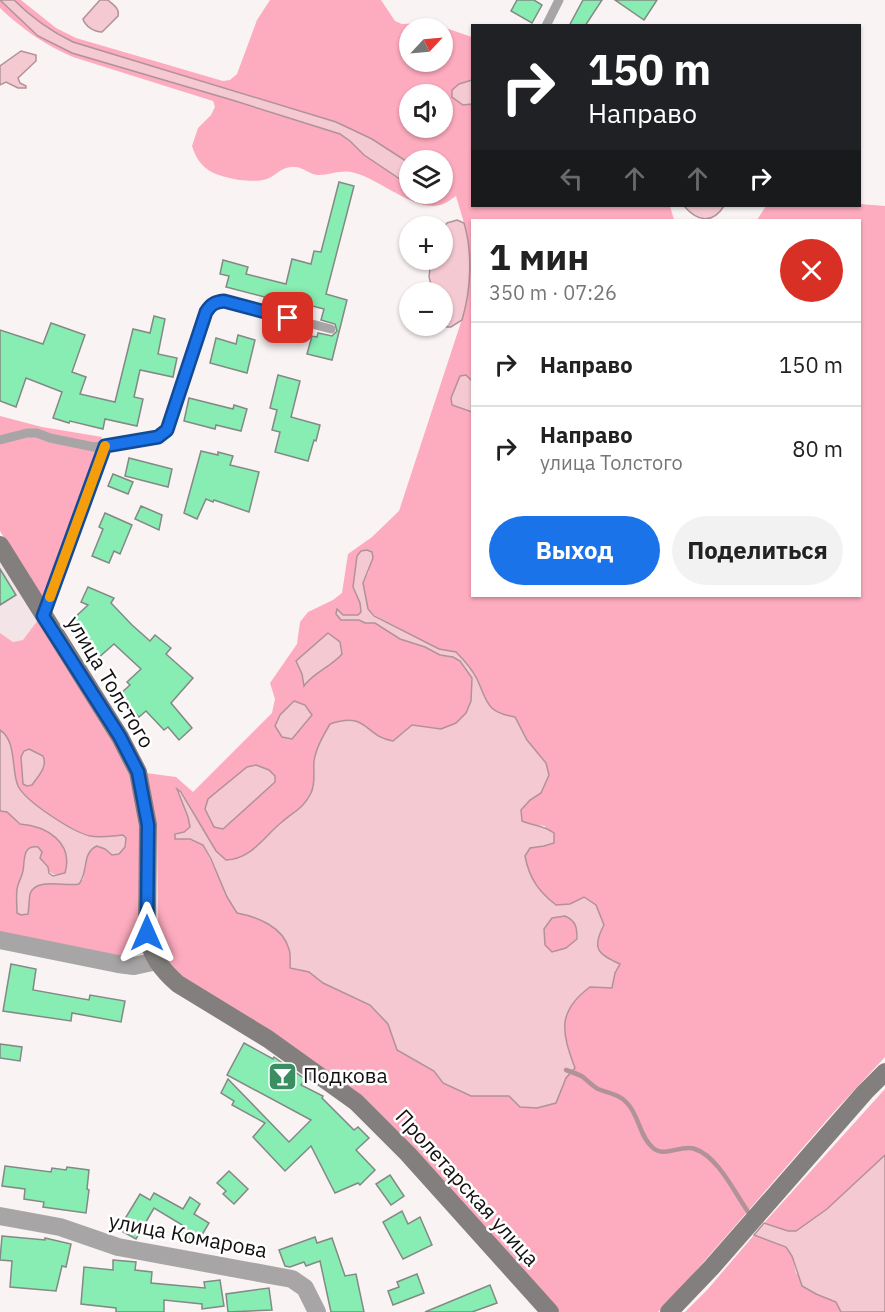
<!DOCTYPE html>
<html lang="ru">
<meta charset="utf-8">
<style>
:root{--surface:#fff;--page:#f2f2f2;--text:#222;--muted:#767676;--line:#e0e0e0;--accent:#1a73e8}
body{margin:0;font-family:"IBM Plex Sans",sans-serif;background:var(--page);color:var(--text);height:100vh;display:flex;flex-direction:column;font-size:22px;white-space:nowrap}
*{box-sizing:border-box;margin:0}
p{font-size:20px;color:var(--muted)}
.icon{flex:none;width:33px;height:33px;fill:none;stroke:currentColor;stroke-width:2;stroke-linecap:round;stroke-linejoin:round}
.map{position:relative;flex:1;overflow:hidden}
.drawer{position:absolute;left:471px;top:219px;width:390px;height:378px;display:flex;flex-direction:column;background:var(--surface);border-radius:0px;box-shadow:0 2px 4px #0004}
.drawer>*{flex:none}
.top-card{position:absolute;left:471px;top:24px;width:390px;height:183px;border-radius:0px;box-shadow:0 2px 4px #0004;background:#202124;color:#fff;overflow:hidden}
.needle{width:39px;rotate:64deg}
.buttons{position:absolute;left:399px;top:18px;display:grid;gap:12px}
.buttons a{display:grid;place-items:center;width:54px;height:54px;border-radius:50%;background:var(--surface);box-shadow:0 2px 4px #0004;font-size:30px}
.pin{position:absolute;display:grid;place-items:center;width:51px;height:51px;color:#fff;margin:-26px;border-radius:12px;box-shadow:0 3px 9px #0006}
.me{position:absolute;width:66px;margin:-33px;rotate:0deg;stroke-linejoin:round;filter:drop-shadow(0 0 4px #0008)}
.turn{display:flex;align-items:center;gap:21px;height:126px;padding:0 18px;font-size:27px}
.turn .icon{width:78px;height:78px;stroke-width:2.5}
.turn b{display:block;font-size:42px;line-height:51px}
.lanes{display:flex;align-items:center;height:57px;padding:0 18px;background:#0003;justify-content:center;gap:30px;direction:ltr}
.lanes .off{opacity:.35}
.round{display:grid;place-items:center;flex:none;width:63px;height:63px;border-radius:32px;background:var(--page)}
.head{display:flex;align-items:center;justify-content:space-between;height:102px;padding:0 18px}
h1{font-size:36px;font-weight:700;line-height:45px}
.primary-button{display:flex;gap:12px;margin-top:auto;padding:12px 18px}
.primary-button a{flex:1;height:69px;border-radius:36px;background:var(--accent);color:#fff;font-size:24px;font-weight:700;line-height:69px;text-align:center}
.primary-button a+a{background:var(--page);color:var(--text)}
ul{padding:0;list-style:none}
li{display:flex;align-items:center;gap:18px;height:84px;padding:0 18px;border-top:2px solid var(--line)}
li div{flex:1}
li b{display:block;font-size:22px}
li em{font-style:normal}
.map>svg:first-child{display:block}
.built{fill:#f3e4e7}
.green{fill:#fdabbe;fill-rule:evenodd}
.water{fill:#f4c9d2;stroke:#b09298;stroke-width:1.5;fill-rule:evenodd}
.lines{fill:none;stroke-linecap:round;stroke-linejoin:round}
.stream{stroke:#b09298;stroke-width:4.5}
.building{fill:#87edb2;stroke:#838985;stroke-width:1.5}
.service{stroke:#a8a5a6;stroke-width:9}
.minor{stroke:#a8a5a6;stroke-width:18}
.secondary{stroke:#837f7f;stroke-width:18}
.route-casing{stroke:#114b97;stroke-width:15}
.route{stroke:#1a73e8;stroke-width:10}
.slow{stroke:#f59e0b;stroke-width:10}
.labels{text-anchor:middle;stroke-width:5;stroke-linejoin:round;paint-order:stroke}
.street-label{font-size:21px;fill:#121010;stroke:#fff}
.poi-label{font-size:21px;fill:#121010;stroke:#fff;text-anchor:start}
</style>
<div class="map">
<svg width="885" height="1312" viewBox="0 0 885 1312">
<rect width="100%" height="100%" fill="#faf3f4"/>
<!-- built -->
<polygon class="built" points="0,558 38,620 24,640 13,642 0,633"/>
<!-- green -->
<g class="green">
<path d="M0,0L38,36L72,53L232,100L340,134L350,140L364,155L405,181L409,185L410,194L432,196L442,194V160H410L409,163L372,139L336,122L73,42C50,31 32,18 14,0H21L56,28L76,38L223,81L230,80L237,74L257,20L270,0H381L395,21L402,24L431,23L472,37V206H670L674,220H472V381L466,375L452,405L472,412V596H860V220H757L766,206H860V204L885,206V1057L833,1113L681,1288L658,1312H559L379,1115L178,976L164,958L158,939L157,830L146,773L176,777L193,792L272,713L275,699L270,683L297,644L300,622L308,612L333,600L342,593L348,554L372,537L399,511L464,313L470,273L467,233L456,196C451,199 446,204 440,205C414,212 378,177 351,172C339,170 330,175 319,175C309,175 303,166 293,167C281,167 278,174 269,178C257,185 217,178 207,169C199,163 195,155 192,146L198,128L211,115L215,107L213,101L73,57C45,45 22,29 0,8ZM410,28H442V62H410ZM410,94H442V128H410ZM357,556L369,571L363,583L368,609L374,615L439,649L456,652L488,705L498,714L520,726L527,740L546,763L541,793L530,800L521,810L522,821L529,824L545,826L544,846L530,848L525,856C529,878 539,892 556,905L570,904L584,897L603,925L598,936L597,949L615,973L612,988L590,987C556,1012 562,1033 575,1068L566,1078L556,1103C534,1109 527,1113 509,1096H496L443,1083L434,1071L397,1050L388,1024L370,1005L323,983L309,972L290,968C290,962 291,955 289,949C282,927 258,917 237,913L203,845L175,834L184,832L190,827L188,817L177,790L182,792L216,851L226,860C252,859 264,836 282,822C293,812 304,807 311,793C316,782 313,773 314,761C316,748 323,736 330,724L376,734L383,739L393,741L399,737L405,730L430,727L441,729L456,723L466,713L471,701L472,678L460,661L453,657L440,655L425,647L400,639L375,623H365L359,620H341L343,615H358L361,612L360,603L353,587Z"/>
<polygon points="0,416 42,427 102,437 43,604 0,531"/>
<path d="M38,620L116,744L130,770L139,804L141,942L136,948L120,957L0,933V811L7,812L19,824C46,826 74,842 65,873C51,879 47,869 40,858L24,856V868L17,888L19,914L28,913C29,907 28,896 32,890C38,881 72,881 83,880L88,853L97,846L105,849L123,835C112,836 100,838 90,836C73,832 26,803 18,786C11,770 17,741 0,730V633L13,642L23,640Z"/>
<path d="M565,916C576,921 576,927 577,939L566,948L552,952L545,945L544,929L552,918Z"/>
<polygon points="885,1089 885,1155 827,1209 796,1231 788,1231 764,1223"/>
<polygon points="754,1235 786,1247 792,1256 796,1273 816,1294 836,1302 841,1312 685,1312 708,1289"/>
</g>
<!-- water -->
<g class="water">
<path d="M0,0H14C32,18 50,31 73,42L336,122L372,139L409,163V185L364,155L350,141L340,134L232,100L72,53L38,36Z"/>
<path d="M100,0H108C113,5 120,8 118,16L102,32C94,32 85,26 83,19Z"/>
<polygon points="21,51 36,55 36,61 18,78 20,83 26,86 26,88 18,88 6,82 0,85 0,66"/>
<polygon points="472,80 472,104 463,105 452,97 452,90 459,84"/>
<path d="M684,206H724C712,225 697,221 684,206Z"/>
<path d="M457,220L464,223C473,253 471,290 462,320L451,327H446L443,322L442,292H433L429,277L431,260H442L443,228L447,223Z"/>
<polygon points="466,375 472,381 472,412 452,405 451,398 460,376"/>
<path d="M367,550L372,552L373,558L363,583L368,609L374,616L439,649L456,652C464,660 472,669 477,679C488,703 486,712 515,717L527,740L546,763L549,775L541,793L530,800L521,810L522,821C534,826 544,825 554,833V843L544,846L530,848L525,856C529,878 539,892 556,905L570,904L584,897L596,905L604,925C591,949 598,954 620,964L615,973L612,988L590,987C556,1012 562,1033 575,1068L566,1078L556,1103L537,1108L520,1107L509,1096H471L443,1083L434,1071L397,1050L388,1024L370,1005L323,983L309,972L290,968C290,962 291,955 289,949C283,927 258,917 237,913L227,897L211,859L203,845L190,839H175V834L184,832L190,827L188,817L177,789L181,792L216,851L226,860C252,859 264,836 282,822C293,812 304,808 311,793C316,782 313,773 314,761C316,748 323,736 330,724C369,711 363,736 393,741L412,725L441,729L456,723L466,713L471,701L472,678L460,661L453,657L440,655L425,647L400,639L375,623H365L359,620H341L336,614L337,609L343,615H358L361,612L360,603L353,587L357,556L361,551ZM565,916C576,921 577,927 577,939L566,948L552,952L545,945L544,929L552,918Z"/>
<path d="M328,633L340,642L342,654C331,667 314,672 304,686L302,674L296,661Z"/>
<polygon points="294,701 305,705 312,715 292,739 282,737 275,726 280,715"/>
<path d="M0,730C17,741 11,770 18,786C26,802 73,832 90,836C100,838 112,836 123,835L126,838L125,847L119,854L112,855L105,849L97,846C81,853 89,872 79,884C66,887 35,877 30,894C29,900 29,907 28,914L21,915L17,913C17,905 16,896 17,889C18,882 22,877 23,871C25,860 22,845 38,847L42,852L40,858L48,867L49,873L53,876L65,873C74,842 46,826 20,824L7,812L0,811Z"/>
<path d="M29,749L43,756C48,767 38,776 32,785L27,786L23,784L21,757L24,751Z"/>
<polygon points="256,765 269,770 275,776 275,782 223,829 214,827 205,809 208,799 247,767"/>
<polygon points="885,1155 885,1312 841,1312 836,1302 816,1294 802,1286 792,1256 786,1247 754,1235 764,1223 788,1231 796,1231 827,1209"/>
</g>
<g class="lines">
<!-- stream -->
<path class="stream" d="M566,1070C572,1072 578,1074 583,1077C588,1081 592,1086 598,1089C608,1093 619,1094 627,1103C639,1115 639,1135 652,1147C664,1159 680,1144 695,1149C719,1157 736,1196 751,1216"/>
</g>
<!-- building -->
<g class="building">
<polygon points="517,0 534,0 542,5 532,23 511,11"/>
<polygon points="583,0 602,0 585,26 569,26"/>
<polygon points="615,0 657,0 644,20"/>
<polygon points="339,182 354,186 326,294 347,300 332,360 307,354 312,336 317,337 318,333 332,336 337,331 335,324 321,320 324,309 297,302 296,305 226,287 229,276 220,274 223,260 248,267 246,274 286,284 292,259 311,264 314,251 321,252"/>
<polygon points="154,316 165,319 158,354 177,358 173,377 140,370 134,397 143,399 137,426 105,419 103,429 70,421 69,423 53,418 62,392 26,378 16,407 0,401 0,330 43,344 51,323 85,335 72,372 86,377 80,394 115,402 133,329 150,333"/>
<polygon points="238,335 255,340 247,373 210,363 216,338 236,344"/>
<polygon points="278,375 300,381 291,417 320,425 316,441 314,440 308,461 275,452 280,432 272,430 277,410 270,408"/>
<polygon points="189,398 233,409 234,405 247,409 241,431 216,425 215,429 184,421"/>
<polygon points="201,451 218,455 218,452 233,456 230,465 259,472 249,512 214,500 213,502 206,499 197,519 184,513"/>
<polygon points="129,458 172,469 168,487 125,476"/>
<polygon points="113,474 133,482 128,494 108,486"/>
<polygon points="141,506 162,515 159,530 135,519"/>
<polygon points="105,513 132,525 120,554 114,551 109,563 92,556 103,529 99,527"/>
<polygon points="0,569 16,595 0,605"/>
<polygon points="88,587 114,598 111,603 132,625 150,641 155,635 171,648 166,654 193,678 171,703 192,728 179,740 168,727 164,730 146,711 139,717 118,696 130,685 127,682 141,669 114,644 97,659 74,636 80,630 71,621 88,605 81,602"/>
<polygon points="11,964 36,969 33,990 89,1000 90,995 125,1001 121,1022 72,1013 71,1021 3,1011"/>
<polygon points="244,1043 273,1059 274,1057 305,1079 301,1085 323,1096 322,1098 354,1130 358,1127 369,1138 356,1150 375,1170 360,1185 358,1183 335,1193 311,1146 285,1171 253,1137 265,1123 232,1105 234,1101 221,1093 228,1079 289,1142 311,1120 227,1075"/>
<polygon points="0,1044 22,1047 20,1061 0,1058"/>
<polygon points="5,1166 51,1172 52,1168 66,1170 67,1167 89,1170 87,1189 89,1190 86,1213 43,1207 44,1202 24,1199 25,1189 2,1186"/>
<polygon points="229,1171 248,1189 234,1204 223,1194 226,1191 217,1183"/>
<polygon points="390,1175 404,1196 391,1205 376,1184"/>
<polygon points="154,1193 183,1209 190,1197 200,1204 194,1214 209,1223 196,1245 179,1235 184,1226 154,1208 136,1239 123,1232 127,1224 123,1222 140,1194 150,1200"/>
<polygon points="402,1211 408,1224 420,1217 432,1245 403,1259 383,1222"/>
<polygon points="2,1236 45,1240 45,1238 71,1244 66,1267 62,1266 56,1291 10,1287 12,1261 0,1260"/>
<polygon points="315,1237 317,1243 332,1238 345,1276 356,1274 364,1312 331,1312 320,1261 306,1266 304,1262 290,1267 285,1266 279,1250"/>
<polygon points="113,1260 136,1262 135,1270 152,1272 151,1283 205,1288 204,1282 220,1280 224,1306 202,1309 202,1304 164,1300 164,1312 116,1312 116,1308 81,1304 84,1267 113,1270"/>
<polygon points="417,1274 424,1293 393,1305 388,1291 399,1287 397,1282"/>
<polygon points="490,1285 497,1303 472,1312 425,1312"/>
<polygon points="269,1288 272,1310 228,1312 226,1294"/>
</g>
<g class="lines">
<!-- service -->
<g class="service">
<polyline points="546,26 559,0"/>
<polyline points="0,440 27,433 37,433 50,438 94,447 154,438 167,430 206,312 216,302 224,301 331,329"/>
<polyline points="44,614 105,446"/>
</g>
<!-- minor -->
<g class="minor">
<polyline points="0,940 118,964 134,966 157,961"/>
<polyline points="0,1216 60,1227 118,1247 292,1279 305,1288 317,1312"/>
</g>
<!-- secondary -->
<g class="secondary">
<path d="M0,545L120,737L138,772L148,825L147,933C150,955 162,970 178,984L268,1039L356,1102L408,1154L550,1312"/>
<polyline points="669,1312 712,1267 865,1092 885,1072"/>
</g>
</g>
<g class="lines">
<defs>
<path id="route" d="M147,933L148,825L138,772L120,737L43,616L105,446L158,437L167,430L206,312C211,304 215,302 224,301L288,318"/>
</defs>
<!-- route casing -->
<use href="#route" class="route-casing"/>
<!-- route -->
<use href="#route" class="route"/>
<!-- slow -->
<polyline class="slow" points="50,597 105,446"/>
</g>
<!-- icons -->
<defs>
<symbol id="bar-square" viewBox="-11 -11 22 22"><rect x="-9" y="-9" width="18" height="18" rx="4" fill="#3a8e61" stroke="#fff"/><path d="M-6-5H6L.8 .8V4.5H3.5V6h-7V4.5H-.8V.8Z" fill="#fff"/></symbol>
</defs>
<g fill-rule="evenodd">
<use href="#bar-square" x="266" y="1060" width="33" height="33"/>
</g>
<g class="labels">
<!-- street labels -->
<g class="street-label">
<text transform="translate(110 682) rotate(59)" y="7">улица Толстого</text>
<text transform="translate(467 1188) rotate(48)" y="7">Пролетарская улица</text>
<text transform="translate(188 1236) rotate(11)" y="7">улица Комарова</text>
</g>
<!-- poi labels -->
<g class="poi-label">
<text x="303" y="1083">Подкова</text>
</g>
</g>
</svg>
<div class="buttons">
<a><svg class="needle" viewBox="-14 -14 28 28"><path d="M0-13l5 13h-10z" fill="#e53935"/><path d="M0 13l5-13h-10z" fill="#767676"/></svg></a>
<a><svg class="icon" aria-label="sound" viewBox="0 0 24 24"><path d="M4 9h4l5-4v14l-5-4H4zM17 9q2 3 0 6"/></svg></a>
<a><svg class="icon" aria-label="layers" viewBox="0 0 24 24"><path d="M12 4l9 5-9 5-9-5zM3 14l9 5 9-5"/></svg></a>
<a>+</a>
<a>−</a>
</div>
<div class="pin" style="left:288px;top:318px;background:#d93025"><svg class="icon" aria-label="arrive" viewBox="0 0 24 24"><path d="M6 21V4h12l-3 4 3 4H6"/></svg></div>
<svg class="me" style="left:147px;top:933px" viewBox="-20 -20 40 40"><path d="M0-17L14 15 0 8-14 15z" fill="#1a73e8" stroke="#fff" stroke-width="4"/></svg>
<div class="top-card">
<div class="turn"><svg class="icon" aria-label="right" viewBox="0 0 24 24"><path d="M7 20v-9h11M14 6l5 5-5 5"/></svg><div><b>150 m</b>Направо</div></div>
<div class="lanes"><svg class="icon off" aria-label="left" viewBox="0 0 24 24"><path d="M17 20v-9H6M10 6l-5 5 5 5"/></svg><svg class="icon off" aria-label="ahead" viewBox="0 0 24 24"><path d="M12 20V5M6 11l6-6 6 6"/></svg><svg class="icon off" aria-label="ahead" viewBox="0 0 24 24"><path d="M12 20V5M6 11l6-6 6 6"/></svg><svg class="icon" aria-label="right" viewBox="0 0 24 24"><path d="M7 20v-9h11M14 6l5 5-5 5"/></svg></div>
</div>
<section class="drawer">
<div class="head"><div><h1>1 мин</h1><p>350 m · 07:26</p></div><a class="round" style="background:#d93025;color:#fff"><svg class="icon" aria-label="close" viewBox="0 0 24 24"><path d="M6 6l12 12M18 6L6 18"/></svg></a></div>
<ul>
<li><svg class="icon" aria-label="right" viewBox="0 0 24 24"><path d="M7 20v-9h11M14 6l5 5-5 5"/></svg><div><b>Направо</b></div><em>150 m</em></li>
<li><svg class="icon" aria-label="right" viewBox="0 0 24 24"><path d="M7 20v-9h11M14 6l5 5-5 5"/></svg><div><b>Направо</b><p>улица Толстого</p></div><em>80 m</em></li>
</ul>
<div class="primary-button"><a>Выход</a><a>Поделиться</a></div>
</section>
</div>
